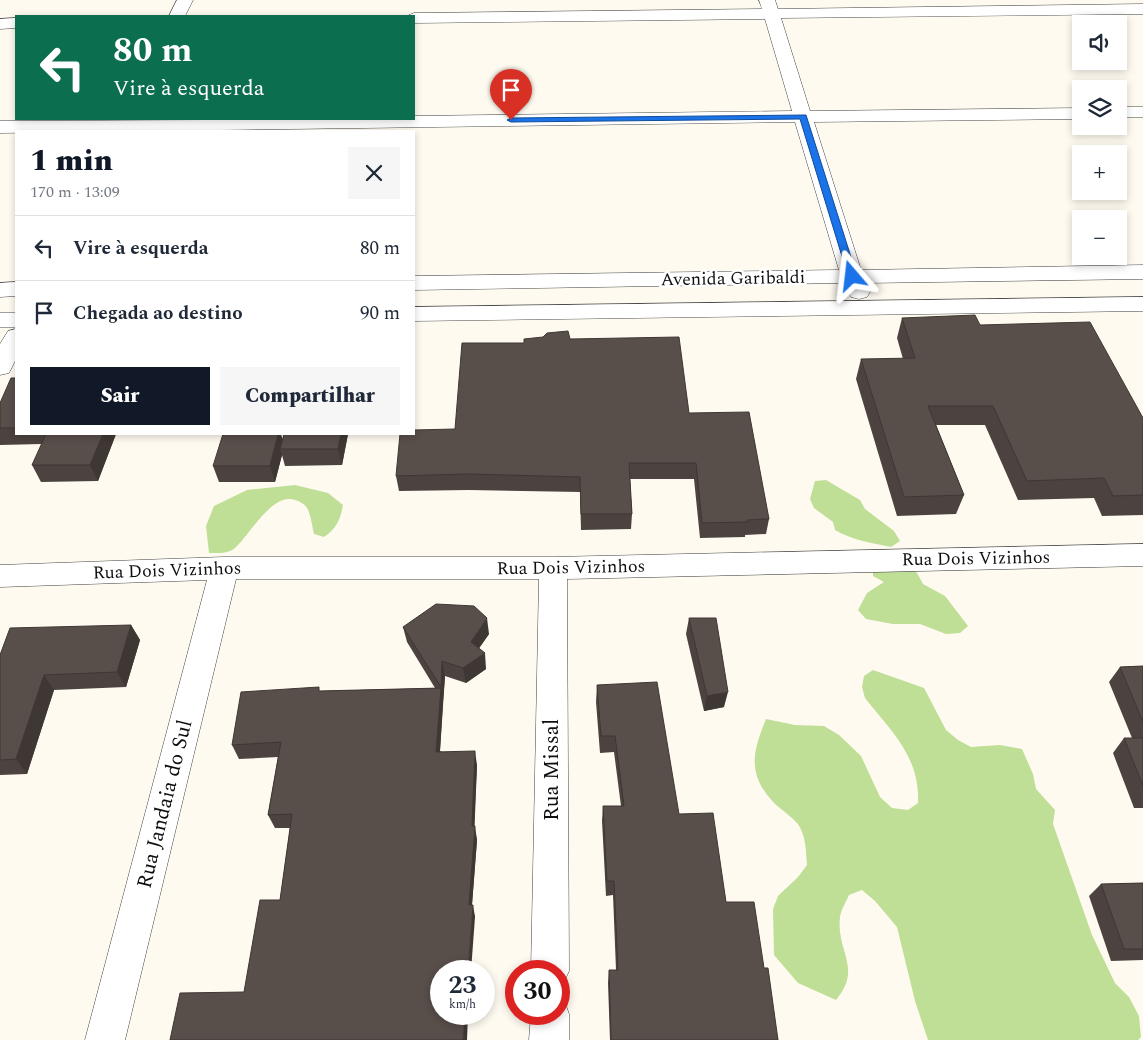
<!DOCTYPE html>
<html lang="pt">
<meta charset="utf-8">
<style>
:root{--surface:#fff;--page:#f6f6f7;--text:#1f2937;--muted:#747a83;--line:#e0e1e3;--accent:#111827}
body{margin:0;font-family:Spectral,serif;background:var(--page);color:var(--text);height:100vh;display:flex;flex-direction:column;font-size:19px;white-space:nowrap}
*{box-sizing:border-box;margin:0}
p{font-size:16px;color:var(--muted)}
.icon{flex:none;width:28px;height:28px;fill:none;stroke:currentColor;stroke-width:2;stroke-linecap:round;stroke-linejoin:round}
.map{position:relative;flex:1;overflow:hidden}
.side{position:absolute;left:15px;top:130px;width:400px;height:305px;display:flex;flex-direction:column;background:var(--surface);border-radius:0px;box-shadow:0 2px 8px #0003}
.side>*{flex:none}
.guide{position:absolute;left:15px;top:15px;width:400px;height:105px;border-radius:0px;box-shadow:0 2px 8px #0003;background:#0b6e4f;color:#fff;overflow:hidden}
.buttons{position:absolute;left:1072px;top:15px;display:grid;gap:10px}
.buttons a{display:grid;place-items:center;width:55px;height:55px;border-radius:0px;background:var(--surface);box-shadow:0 2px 8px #0003;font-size:25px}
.speed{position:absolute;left:430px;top:960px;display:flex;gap:10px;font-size:25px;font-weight:700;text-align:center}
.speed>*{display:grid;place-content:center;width:65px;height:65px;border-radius:50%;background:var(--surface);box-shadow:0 2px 8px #0003;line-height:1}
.speed small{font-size:12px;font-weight:400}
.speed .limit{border:8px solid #d22;background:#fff;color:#111}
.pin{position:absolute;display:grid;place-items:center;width:42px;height:42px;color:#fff;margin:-51px -21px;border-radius:50% 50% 50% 0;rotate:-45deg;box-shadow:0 0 5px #0007}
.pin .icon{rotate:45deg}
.me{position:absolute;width:55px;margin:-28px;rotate:343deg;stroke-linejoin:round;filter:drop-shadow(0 0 4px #0008)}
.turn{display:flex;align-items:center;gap:18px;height:105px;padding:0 15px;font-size:22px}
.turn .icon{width:65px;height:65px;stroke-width:2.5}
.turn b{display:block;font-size:35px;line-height:42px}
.round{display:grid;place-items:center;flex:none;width:52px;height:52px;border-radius:0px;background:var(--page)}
.overview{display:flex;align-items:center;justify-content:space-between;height:85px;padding:0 15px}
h1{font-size:30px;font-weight:800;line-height:38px;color:var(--accent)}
.action{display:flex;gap:10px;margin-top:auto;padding:10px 15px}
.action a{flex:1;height:58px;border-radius:0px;background:var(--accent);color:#fff;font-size:20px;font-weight:800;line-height:58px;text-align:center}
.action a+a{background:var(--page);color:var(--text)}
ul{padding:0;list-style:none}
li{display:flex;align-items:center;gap:15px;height:65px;padding:0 15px;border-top:1px solid var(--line)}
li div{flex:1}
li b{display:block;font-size:19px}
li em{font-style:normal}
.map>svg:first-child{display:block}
.forest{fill:#bfde96}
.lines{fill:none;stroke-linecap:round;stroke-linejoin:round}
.street-casing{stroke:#424242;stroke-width:1}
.street{fill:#fff;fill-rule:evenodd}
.wall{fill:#4c4340}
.shaded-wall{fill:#3e3734}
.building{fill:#584e4a;stroke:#3e3734}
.route{fill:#1a73e8;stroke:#114b97}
.labels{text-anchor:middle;stroke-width:5;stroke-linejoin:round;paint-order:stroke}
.street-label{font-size:18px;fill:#0f0f0f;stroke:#fff}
.near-street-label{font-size:21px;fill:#0f0f0f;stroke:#fff}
</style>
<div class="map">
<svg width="1143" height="1040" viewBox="0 0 1143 1040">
<rect width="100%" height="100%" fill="#fffaf0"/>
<!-- forest -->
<g class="forest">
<path d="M826,480L860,500L865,509L894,531L900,541L891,547C871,543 852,540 835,530L833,522L814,508L810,499L815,481Z"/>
<path d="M295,485L328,493L343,505C340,520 337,528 324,537L314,534C312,526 311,515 307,508C305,504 299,501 295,500C272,492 249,536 235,548C228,554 217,553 209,553L206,526L214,506L247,490Z"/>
<polygon points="906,564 917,573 923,584 945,596 968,626 960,633 946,634 920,624 893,624 866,619 858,610 867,593 884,582 873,576 873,566"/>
<path d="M873,670L924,688L946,730L958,740L971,747L1000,745L1022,749L1033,774L1036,789L1055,810L1053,824L1092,935L1115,983L1129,997L1139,1016L1141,1037L1138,1040H928L915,1001L897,927L875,901L862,890L849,895C846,902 841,910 840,917C836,952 863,968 836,1000L798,983L774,955L773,909L778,896L798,877L807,865C806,851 806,836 798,824C792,817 782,810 775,804C747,775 752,753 766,719L795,725L824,726L839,735L861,756L880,797L892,808L908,810L918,803C920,757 892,732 865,698L862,687L864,676Z"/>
</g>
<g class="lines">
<defs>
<g id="street">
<polygon points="177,0 193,0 185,16 169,16"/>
<polygon points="759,0 775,0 778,9 1143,4 1143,14 781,18 810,111 1081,108 1081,119 814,122 861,270 1143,265 1143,279 866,283 870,292 867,297 859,299 851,297 844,283 414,290 414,276 839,270 795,122 0,133 0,121 414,119 414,116 792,111 765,19 414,23 414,16 407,16 414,13 762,9"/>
<polygon points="16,18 16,28 0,29 0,19"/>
<rect x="1119" y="107" width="24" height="10"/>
<polygon points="16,282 16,296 0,297 0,283"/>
<polygon points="1143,297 1143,311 414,321 414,307"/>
<rect x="0" y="313" width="16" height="14"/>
<polygon points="16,329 16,359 9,373 0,375 0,344 8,331"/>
<polygon points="1143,544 1143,566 567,579 569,971 563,984 559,986 559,971 531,971 539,579 236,579 125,1040 85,1040 207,580 0,587 0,565 224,557 553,557"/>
<polygon points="559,998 564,1000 569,1014 569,1040 529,1040 531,1014 559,1014"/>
</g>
</defs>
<!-- street casing -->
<use href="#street" class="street-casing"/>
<!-- street -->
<use href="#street" class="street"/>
</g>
<!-- wall -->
<g class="wall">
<polygon points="902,318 980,325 1143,418 1143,515 1102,516 1094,498 1018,500 985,425 936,425 964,495 956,514 897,516 856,379 861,359 903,359 897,338"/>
<polygon points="570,339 689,413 769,519 766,534 745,535 745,537 700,538 694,479 630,479 632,514 631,529 581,530 580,492 469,490 399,491 396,476 455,429 524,343"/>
<polygon points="16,378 16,434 116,434 98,481 41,482 32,465 42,444 0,445 0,403"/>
<polygon points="284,434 348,434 342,465 285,466 282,455 275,482 219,482 213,466 283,439"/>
<polygon points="689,618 724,707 704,711 686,634"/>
<polygon points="131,625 140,640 126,687 54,690 27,774 0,775 0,655"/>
<polygon points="403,627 489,634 479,648 486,669 466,683 445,676 440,751 477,765 474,826 477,840 472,905 475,917 244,992 280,900 290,828 275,828 268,815 278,757 239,759 232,745 321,691 435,688 407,642"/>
<polygon points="1143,666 1143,808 1134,808 1113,753 1124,738 1132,738 1109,682 1120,667"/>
<polygon points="597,685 679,814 726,902 764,968 778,1040 610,1040 608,983 609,970 616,970 613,895 606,896 602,821 603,806 621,806 614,752 600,753 596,702"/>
<polygon points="1143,883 1143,960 1111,961 1089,896 1101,884"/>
</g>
<!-- shaded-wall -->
<g class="shaded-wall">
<polygon points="103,434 116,434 98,481 90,465"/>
<polygon points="278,434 281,434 284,445 280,449 282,455 275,482 270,466"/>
<polygon points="341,434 348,434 342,465 338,449"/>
<polygon points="487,618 489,634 473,657 471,642"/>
<polygon points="131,625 140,640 126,687 117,672"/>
<polygon points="485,653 486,669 466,683 463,668"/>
<polygon points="442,661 445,676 443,702 441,687"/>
<polygon points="44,675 54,690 27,774 16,759"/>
<polygon points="441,688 443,702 439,766 436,752"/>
<polygon points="728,692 724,707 704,711 707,696"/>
<polygon points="475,751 477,765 474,840 472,826"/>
<polygon points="475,826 477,840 471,917 469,905"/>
<polygon points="473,905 475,917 471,971 468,971"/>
<polygon points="465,1014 468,1014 467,1040 463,1040"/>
</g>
<!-- building -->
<g class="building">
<polygon points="975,315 980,325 1090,322 1143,418 1143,495 1113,496 1104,478 1027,481 993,406 928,406 964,495 904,497 861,359 915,358 902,318"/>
<polygon points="568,331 570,339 679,337 689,413 749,412 769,519 747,520 748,522 702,523 696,463 629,463 632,514 581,514 580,477 468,474 396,476 400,434 414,434 414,430 455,429 462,343 524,343 524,339 543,337 547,333"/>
<polygon points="11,378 16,378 16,428 0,428 0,403"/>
<polygon points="46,434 103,434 90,465 32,465"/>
<polygon points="223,434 278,434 270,466 213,466"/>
<polygon points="284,434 341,434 338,449 280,449"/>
<polygon points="436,604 474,606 487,618 471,642 485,653 463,668 442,661 441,687 403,627"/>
<polygon points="689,618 716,618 728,692 707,696"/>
<polygon points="131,625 117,672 44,675 16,759 0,760 0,655 10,628"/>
<polygon points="1143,666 1143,722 1120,667"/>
<polygon points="657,682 679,814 713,813 726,902 754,902 764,968 768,968 778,1040 611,1040 609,970 618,970 614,881 607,881 603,806 624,806 615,736 601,736 597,685"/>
<polygon points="319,687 319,691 441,688 436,752 475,751 472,826 475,826 469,905 473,905 468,971 441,971 441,1014 465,1014 463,1040 170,1040 180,993 244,992 260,900 280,900 292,814 268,815 281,742 232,745 241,692"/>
<polygon points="1124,738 1143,738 1143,786"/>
<polygon points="1143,883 1143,949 1124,949 1101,884"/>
</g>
<!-- route -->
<polygon class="route" points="806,115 857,276 855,278 848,276 800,119 511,122 507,120 511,118"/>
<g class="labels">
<!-- street labels -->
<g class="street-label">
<text transform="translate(733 278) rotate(-1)" y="6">Avenida Garibaldi</text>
<text transform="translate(976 558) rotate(-1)" y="6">Rua Dois Vizinhos</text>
<text transform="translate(571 567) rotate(-1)" y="6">Rua Dois Vizinhos</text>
<text transform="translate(167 570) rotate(-2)" y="6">Rua Dois Vizinhos</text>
</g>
<!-- near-street labels -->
<g class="near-street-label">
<text transform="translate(551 770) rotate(-90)" y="7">Rua Missal</text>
<text transform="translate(164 804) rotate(-76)" y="7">Rua Jandaia do Sul</text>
</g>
</g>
</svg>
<div class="buttons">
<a><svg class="icon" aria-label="sound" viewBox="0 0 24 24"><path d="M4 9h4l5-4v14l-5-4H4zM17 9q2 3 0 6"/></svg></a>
<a><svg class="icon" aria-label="layers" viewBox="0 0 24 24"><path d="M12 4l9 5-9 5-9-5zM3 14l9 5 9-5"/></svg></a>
<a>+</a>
<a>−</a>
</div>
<div class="speed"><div>23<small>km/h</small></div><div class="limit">30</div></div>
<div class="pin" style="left:511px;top:120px;background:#d93025"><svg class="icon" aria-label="arrive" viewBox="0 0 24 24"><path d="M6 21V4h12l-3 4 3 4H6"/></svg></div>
<svg class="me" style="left:852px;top:276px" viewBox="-20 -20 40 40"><path d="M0-17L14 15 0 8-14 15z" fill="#1a73e8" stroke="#fff" stroke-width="4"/></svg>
<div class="guide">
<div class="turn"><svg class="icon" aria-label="left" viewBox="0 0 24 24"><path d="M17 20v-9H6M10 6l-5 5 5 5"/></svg><div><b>80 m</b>Vire à esquerda</div></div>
</div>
<section class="side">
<div class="overview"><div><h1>1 min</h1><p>170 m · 13:09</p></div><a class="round"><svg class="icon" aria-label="close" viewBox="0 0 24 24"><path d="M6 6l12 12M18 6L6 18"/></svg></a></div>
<ul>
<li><svg class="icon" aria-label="left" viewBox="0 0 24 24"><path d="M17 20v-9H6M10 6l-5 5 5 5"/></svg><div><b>Vire à esquerda</b></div><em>80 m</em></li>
<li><svg class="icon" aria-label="arrive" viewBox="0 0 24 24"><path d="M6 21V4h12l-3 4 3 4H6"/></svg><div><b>Chegada ao destino</b></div><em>90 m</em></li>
</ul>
<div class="action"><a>Sair</a><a>Compartilhar</a></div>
</section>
</div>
